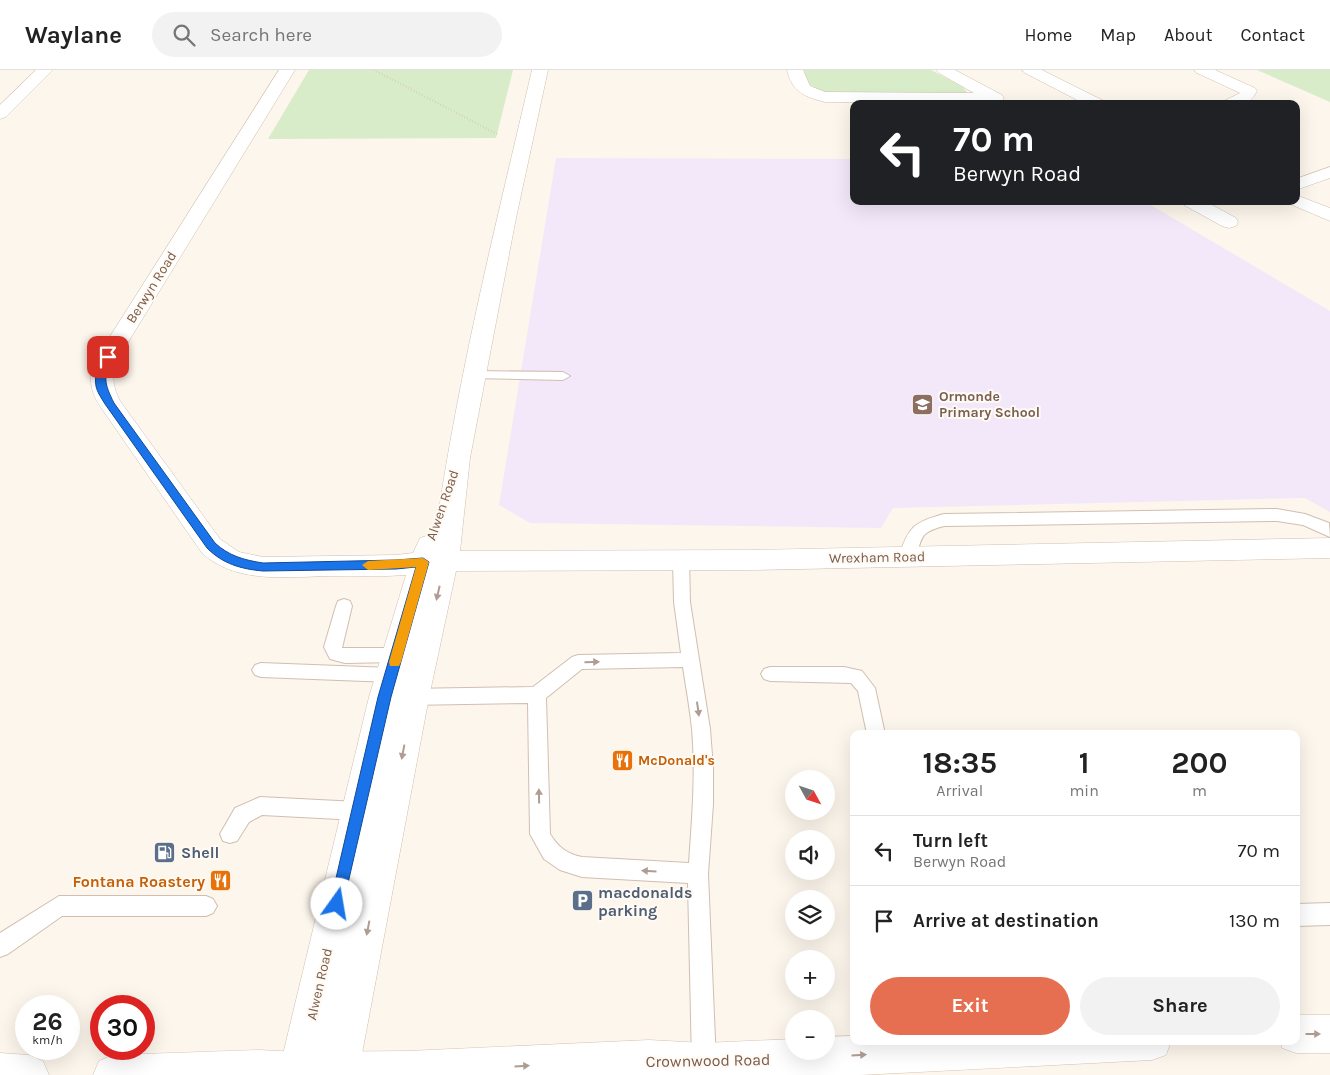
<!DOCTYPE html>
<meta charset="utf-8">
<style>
:root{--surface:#fff;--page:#f2f2f2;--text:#222;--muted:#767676;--line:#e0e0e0;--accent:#e76f51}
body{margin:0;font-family:Karla,sans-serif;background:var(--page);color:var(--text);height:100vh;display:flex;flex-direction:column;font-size:19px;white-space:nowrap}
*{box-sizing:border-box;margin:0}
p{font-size:16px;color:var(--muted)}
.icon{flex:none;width:28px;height:28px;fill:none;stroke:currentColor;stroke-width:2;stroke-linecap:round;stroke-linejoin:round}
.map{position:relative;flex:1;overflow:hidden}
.side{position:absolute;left:850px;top:660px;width:450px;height:315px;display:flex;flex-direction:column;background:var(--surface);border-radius:10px;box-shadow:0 5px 20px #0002}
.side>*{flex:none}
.top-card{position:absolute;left:850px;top:30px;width:450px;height:105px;border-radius:10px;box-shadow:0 5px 20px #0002;background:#202124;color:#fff;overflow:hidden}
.needle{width:32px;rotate:130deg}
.controls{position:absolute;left:785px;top:700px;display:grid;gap:10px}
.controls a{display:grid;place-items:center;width:50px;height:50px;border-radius:50%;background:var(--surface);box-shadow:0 5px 20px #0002;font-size:25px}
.speed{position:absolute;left:15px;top:925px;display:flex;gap:10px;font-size:25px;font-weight:700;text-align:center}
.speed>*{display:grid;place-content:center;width:65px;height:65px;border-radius:50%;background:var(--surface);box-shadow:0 5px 20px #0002;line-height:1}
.speed small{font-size:12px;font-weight:400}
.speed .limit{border:8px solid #d22;background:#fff;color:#111}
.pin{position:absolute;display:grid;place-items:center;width:42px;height:42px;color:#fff;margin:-21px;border-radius:10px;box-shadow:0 2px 8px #0006}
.me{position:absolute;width:55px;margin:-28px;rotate:13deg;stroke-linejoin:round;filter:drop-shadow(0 0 4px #0008)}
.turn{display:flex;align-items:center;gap:18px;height:105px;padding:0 20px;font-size:22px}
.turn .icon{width:65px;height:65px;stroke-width:2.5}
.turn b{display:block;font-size:35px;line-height:42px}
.eta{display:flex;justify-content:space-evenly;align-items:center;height:85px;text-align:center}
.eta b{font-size:30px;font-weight:700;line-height:35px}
.primary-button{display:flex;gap:10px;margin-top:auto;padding:10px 20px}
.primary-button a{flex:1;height:58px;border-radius:30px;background:var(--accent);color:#fff;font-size:20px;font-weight:700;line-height:58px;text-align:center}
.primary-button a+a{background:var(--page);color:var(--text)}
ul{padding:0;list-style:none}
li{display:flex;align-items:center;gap:15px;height:70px;padding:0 20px;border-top:1px solid var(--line)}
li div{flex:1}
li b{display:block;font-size:19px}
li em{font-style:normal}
header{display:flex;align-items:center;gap:30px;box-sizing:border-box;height:70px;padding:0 25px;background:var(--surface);border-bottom:1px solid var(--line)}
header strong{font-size:24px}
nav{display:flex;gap:28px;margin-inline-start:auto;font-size:18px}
.search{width:350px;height:45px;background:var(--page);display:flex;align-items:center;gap:12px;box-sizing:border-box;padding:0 18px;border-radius:28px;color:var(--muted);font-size:19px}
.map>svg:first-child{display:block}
.education{fill:#f3e8fa}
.green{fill:#d8ecc9}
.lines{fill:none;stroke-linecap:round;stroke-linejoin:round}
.service-casing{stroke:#d1beb0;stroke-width:2}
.minor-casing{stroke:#d1beb0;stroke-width:1}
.secondary-casing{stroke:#d6c0b0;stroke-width:1}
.path{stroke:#d9b8a5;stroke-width:2;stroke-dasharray:0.5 2.5;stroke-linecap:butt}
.service{fill:#fff;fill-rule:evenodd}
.minor{fill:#fff;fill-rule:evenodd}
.secondary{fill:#fff;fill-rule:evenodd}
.oneway{fill:#af9d94}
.route{fill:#1a73e8;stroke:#114b97}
.slow{fill:#f59e0b}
.labels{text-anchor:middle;stroke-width:4;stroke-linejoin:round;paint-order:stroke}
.street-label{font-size:14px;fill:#7a5c4d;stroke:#fffaf3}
.education-label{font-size:14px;font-weight:bold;fill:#785e54;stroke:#fffaf3;text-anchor:start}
.food-label{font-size:14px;font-weight:bold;fill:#c56008;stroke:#fffaf3;text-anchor:start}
.near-service-label{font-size:16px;font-weight:bold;fill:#4e5e75;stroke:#fffaf3;text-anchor:start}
.near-food-label{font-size:16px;font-weight:bold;fill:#c56008;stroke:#fffaf3;text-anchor:end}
.near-street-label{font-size:16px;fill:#7a5c4d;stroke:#fffaf3}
</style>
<header>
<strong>Waylane</strong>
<div class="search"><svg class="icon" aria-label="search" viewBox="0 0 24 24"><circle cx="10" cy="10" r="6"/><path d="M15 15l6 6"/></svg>Search here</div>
<nav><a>Home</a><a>Map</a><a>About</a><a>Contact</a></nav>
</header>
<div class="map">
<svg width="1330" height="1005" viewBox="0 0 1330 1005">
<rect width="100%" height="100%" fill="#fdf6ec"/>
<!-- education -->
<polygon class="education" points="556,88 854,89 854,131 1144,131 1330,241 1330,442 1305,428 893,438 881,458 530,453 499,435"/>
<!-- green -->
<g class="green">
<polygon points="309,0 513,0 496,68 268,69"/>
<polygon points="804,0 931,0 963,17 967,22 964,25 824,23 807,13"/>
<polygon points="1257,0 1330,0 1330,32"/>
</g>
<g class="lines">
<defs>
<g id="service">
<polygon points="475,301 563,302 570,306 563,310 470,308 468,305 470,302"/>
<path d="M1277,439L1305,444L1329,453L1330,467L1303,455L1277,451L944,456C916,463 924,470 913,491L907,493L901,491L899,487C908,457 914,452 944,444Z"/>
<path d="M681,484L687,486L689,490L690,532L710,659L713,698V734L708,804L716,993L712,1001L704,1005L696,1001L692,993L688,813L582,807L560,800L544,789L530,764L528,633L408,635L402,632L399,627L402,622L408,619L533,617L572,587L578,585L681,583L674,532L673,490L675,486ZM683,597C686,618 690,638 692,659C696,703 692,749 689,793L582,787C567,784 558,777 550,764L546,628L582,599Z"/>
<polygon points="344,529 350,531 352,536 342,578 397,578 403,580 406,585 403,590 397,592 345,593 330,589 324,577 336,536 338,531"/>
<polygon points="261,593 391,598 397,600 400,605 397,610 391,612 261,607 255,605 252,600 255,595"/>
<polygon points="770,597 844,597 862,601 875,618 885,664 867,664 858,621 851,613 770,611 764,609 761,604 764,599"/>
<polygon points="260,727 358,732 365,735 368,741 365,747 358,750 262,745 249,752 237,771 230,773 223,771 220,764 235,738"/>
<polygon points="59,826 206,826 213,829 217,836 213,843 206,846 62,846 8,884 0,887 0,863"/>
<polygon points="1330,833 1330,855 1296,856 1296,834"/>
</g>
<g id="minor">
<polygon points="36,0 53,0 6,47 0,49 0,35"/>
<path d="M279,0H295L119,287C111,303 112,316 120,331L220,469L239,482L263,487L396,485L413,483L420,468L429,465L435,467C457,309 496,154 532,0H548L516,148L470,388L460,481L755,480L1330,468V488L755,500L456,501L429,627L358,1005H318L340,903L318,1005H278L369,627L406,505C381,507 355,506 330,506C287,507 236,514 202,483L102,339C90,322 87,306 97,287Z"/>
<path d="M787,0H803L810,16L825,22L974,23L939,3L936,0H955L1002,25L1004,28L1002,31L996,33L825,32C805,27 792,22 787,0Z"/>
<polygon points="1022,0 1042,0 1104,31 1106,34 1085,34 1025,3"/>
<path d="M1194,0H1215L1255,18L1257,21C1248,38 1239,34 1222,34L1224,31L1240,23L1197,3Z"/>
<polygon points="1330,97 1330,108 1296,120 1296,109"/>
<polygon points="1296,125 1330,138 1330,151 1290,134 1288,131 1296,131"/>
<polygon points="1182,131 1205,131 1236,148 1238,152 1236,156 1229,158 1222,156 1184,135"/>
</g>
<g id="secondary">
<polygon points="1296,945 1330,945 1330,983 1296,983 1282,978 1280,971 1296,971"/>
<polygon points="854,966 854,971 1171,971 1166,985 1152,990 860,1005 93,1005 99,991 113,985 259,980 298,982 408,981 649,970 704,973 794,969 794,981 826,981 826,967"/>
<polygon points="0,983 29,985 43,991 49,1005 0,1005"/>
</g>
</defs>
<!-- service casing -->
<use href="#service" class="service-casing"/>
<!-- minor casing -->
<use href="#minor" class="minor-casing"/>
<!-- secondary casing -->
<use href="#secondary" class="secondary-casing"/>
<!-- path -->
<polyline class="path" points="374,0 499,65"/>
<!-- service -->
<use href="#service" class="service"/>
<!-- minor -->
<use href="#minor" class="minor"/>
<!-- secondary -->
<use href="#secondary" class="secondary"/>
</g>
<!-- one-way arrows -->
<defs><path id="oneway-solid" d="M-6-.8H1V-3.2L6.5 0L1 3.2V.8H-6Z" transform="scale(1.25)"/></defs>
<g class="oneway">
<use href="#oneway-solid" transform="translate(438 523) rotate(103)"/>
<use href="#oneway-solid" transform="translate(592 592) rotate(-1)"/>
<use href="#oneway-solid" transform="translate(698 639) rotate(82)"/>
<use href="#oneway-solid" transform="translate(403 682) rotate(101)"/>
<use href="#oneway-solid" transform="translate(539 726) rotate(-91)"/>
<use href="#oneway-solid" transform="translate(649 801) rotate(-177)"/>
<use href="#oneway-solid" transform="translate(368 858) rotate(101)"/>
<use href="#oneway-solid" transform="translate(1313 964)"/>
<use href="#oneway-solid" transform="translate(859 985) rotate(-3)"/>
<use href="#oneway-solid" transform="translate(522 996) rotate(-3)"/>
</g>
<!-- route -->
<path class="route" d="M108,284L112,287C103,307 104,313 114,333L215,473C229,486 244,490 263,493L396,490L423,488L429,492L391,627L342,839L337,841L332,839L330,834L378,627L416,497L396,499L263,501C241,499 223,494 207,478L105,334C102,329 97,322 96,316C94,306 98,287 108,284Z"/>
<!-- slow -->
<polygon class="slow" points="423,488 429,492 401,592 399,596 390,596 389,592 416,497 368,500 362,495 368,491"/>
<!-- icons -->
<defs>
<symbol id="school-square" viewBox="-11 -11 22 22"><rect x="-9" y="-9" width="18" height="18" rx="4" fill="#8d6e63" stroke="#fffaf3"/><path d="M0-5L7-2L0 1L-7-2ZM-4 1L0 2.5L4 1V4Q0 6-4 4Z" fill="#fff"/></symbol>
<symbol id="restaurant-square" viewBox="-11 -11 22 22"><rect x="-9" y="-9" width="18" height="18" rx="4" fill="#e8710a" stroke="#fffaf3"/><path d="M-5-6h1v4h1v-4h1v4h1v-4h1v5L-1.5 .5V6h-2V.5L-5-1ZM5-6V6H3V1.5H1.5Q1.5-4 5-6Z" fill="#fff"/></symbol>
<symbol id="fuel-square" viewBox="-11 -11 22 22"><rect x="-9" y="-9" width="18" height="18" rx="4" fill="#5c6f8a" stroke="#fffaf3"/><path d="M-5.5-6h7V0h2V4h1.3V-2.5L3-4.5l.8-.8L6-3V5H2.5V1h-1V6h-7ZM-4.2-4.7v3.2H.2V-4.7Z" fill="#fff"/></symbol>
<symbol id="parking-square" viewBox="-11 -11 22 22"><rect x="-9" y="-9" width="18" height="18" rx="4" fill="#5c6f8a" stroke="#fffaf3"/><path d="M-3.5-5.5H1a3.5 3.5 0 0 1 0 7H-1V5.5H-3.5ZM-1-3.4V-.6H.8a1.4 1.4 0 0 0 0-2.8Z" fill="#fff"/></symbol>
</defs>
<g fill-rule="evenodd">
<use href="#school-square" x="910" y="322" width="25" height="25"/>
<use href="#restaurant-square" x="610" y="678" width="25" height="25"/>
<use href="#fuel-square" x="152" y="770" width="25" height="25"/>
<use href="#restaurant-square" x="208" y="798" width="25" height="25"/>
<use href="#parking-square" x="570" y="818" width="25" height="25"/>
</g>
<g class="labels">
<!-- street labels -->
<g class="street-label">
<text transform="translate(151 217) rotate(-58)" y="5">Berwyn Road</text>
<text transform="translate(442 435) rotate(-71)" y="5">Alwen Road</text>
<text transform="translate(877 487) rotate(-1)" y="5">Wrexham Road</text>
<text transform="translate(319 914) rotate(-77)" y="5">Alwen Road</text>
</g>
<!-- education labels -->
<g class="education-label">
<text x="939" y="331">Ormonde<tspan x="939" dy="16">Primary School</tspan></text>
</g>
<!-- food labels -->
<g class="food-label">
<text x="638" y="695">McDonald's</text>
</g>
<!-- near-service labels -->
<g class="near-service-label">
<text x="181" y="788">Shell</text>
<text x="598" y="828">macdonalds<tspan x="598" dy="18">parking</tspan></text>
</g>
<!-- near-food labels -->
<g class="near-food-label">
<text x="205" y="817">Fontana Roastery</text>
</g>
<!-- near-street labels -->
<g class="near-street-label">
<text transform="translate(708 990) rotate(-1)" y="6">Crownwood Road</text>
</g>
</g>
</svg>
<div class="controls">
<a><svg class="needle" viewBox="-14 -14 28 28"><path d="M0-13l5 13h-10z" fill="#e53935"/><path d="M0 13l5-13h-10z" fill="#767676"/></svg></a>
<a><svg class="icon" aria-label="sound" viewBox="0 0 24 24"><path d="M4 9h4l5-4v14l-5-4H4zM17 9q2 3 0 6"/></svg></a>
<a><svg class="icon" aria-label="layers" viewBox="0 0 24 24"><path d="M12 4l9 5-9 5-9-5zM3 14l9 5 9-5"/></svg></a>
<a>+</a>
<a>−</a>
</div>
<div class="speed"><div>26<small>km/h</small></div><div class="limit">30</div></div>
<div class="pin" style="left:108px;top:287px;background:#d93025"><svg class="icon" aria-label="arrive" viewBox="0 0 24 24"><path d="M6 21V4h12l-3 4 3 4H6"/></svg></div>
<svg class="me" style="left:337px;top:834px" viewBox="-20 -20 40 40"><circle r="19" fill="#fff"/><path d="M0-13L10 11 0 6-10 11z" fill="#1a73e8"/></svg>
<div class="top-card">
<div class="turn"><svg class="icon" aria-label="left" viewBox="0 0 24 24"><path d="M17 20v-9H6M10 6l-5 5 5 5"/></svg><div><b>70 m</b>Berwyn Road</div></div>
</div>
<section class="side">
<div class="eta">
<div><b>18:35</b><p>Arrival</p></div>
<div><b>1</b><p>min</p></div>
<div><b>200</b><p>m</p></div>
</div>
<ul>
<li><svg class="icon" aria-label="left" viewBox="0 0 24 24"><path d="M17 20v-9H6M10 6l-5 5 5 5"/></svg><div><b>Turn left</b><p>Berwyn Road</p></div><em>70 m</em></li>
<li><svg class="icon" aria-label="arrive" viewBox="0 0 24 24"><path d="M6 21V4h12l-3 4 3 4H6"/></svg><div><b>Arrive at destination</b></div><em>130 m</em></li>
</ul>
<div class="primary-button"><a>Exit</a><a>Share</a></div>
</section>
</div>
